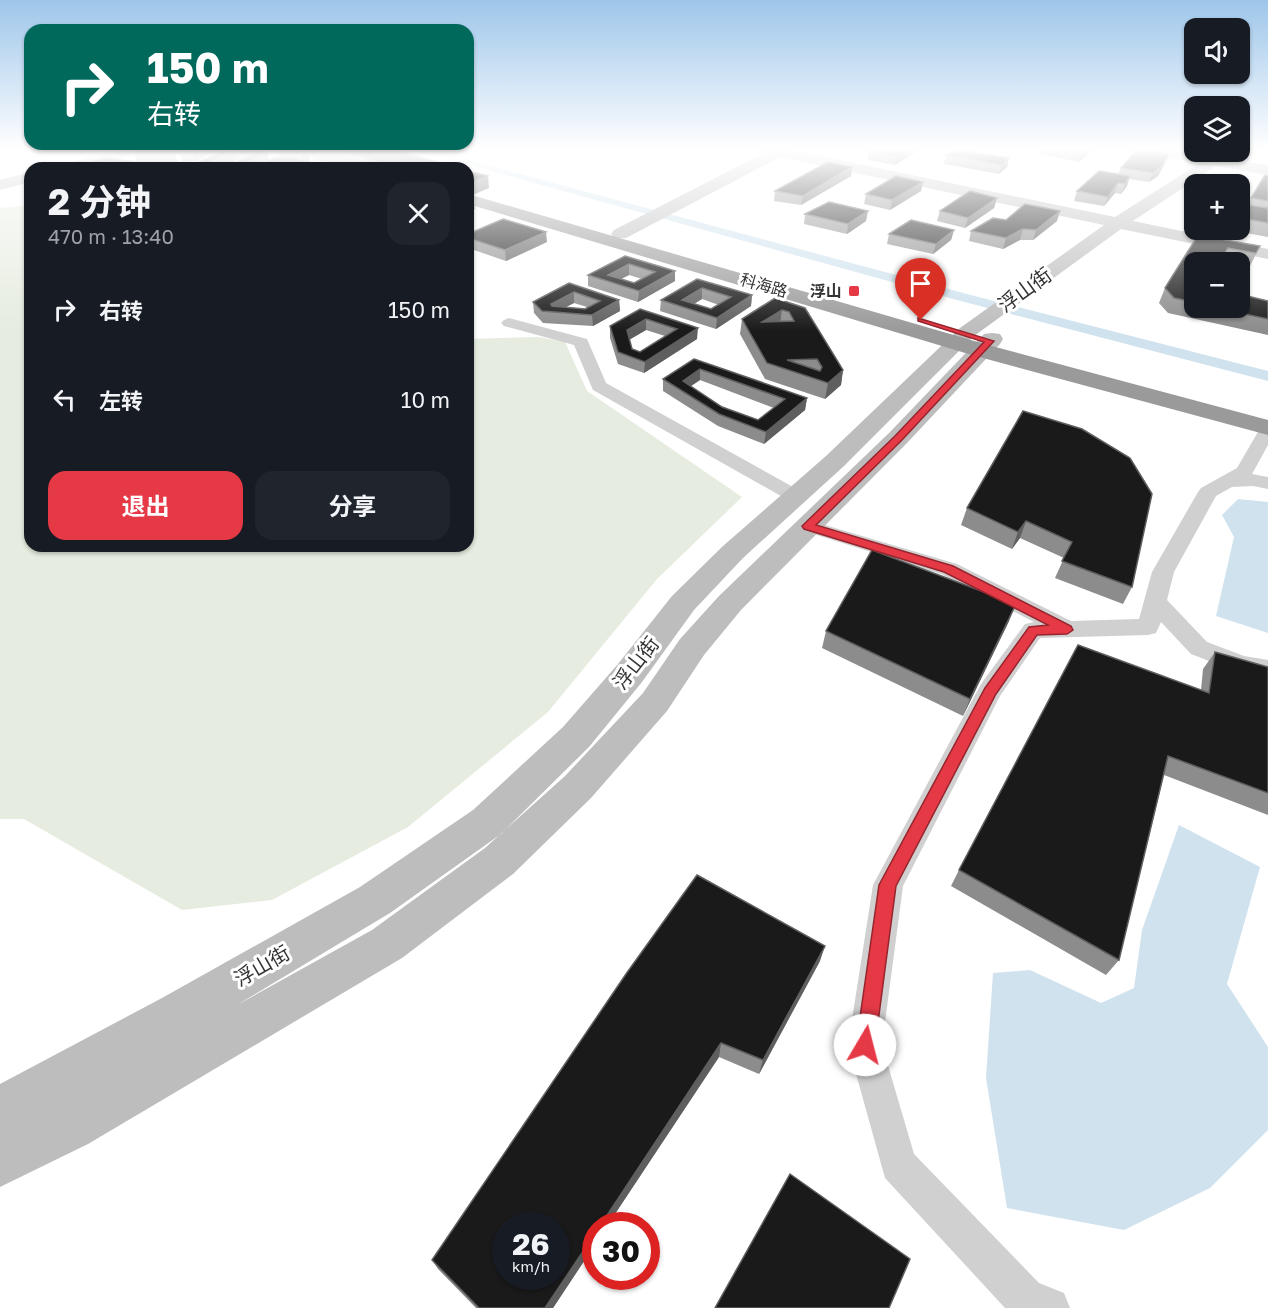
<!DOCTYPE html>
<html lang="zh">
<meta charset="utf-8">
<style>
:root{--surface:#171b24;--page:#20242c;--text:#f1f3f6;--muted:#9ea1a6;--accent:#e63946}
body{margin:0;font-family:"Golos Text","Noto Sans SC",sans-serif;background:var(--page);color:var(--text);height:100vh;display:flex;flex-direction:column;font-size:22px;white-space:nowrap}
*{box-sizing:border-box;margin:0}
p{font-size:20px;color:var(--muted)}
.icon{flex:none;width:33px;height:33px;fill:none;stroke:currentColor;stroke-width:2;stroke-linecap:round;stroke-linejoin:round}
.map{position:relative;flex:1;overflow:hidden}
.side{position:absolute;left:24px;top:162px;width:450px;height:390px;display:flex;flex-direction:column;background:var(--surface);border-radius:18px;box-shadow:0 2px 4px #0004}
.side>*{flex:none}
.top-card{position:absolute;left:24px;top:24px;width:450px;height:126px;border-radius:18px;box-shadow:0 2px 4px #0004;background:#00695c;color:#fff;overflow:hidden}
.buttons{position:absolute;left:1184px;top:18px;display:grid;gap:12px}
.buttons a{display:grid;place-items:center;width:66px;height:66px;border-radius:12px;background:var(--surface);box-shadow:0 2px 4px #0004;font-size:30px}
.speed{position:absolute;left:492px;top:1212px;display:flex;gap:12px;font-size:30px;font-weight:700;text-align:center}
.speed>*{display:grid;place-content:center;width:78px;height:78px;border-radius:50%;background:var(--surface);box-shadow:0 2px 4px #0004;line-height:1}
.speed small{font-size:15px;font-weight:400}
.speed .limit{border:9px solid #d22;background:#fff;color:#111}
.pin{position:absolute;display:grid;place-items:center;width:51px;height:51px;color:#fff;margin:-62px -26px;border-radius:50% 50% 50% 0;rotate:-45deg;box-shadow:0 0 6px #0007}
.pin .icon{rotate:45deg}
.me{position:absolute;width:66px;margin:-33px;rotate:8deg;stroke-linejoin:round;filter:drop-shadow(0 0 4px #0008)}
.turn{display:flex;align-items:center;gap:21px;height:126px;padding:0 24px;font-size:27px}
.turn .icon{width:78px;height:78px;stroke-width:2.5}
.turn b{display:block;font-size:42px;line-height:51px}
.round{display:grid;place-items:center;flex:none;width:63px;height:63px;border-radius:18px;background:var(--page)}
.summary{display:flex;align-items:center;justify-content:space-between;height:102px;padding:0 24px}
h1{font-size:36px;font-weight:700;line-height:45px}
.cta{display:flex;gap:12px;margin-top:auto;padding:12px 24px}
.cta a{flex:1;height:69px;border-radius:18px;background:var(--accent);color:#fff;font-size:24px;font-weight:700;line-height:69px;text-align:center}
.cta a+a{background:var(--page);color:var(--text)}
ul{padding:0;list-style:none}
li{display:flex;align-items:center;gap:18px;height:90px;padding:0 24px}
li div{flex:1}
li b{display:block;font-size:22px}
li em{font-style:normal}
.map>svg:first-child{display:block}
.green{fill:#e6ecdf}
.water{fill:#cfe2ee}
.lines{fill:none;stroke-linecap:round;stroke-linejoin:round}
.canal{fill:#cfe2ee;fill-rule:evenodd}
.street{fill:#d0d0d0;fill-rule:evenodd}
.secondary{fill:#bdbdbd;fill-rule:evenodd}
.highway{fill:#9a9a9a;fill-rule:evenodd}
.wall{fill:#8c8c8c;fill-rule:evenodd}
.shaded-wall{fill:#5f5f5f}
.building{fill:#1a1a1a;stroke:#5f5f5f;stroke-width:1.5;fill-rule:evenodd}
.route{fill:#e63946;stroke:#96252e;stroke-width:1.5}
.poi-dot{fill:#e63946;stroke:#fff;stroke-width:2}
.labels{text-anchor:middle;stroke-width:6;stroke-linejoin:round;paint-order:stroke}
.far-street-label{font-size:16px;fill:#333;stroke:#fff}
.far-poi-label{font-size:16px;font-weight:bold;fill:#333;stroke:#fff;text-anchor:end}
.street-label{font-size:20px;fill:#333;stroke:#fff}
</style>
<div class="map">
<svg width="1268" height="1308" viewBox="0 0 1268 1308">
<rect width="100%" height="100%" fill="#fff"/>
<!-- green -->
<polygon class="green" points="30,205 30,546 468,546 468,339 539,337 565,342 587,391 742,497 657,579 548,712 408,827 272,900 182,910 24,819 0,819 0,208"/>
<!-- water -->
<g class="water">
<polygon points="1238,499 1268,502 1268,633 1216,616 1234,537 1222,515"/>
<polygon points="1179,825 1260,867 1227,984 1268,1047 1268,1130 1210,1188 1124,1230 1007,1208 986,1078 993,973 1030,970 1101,1003 1134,988 1142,930"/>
</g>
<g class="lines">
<!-- canal -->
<polygon class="canal" points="408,148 423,148 967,294 1268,371 1268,381 957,300"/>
<!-- street -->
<g class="street">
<polygon points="509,318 587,339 606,383 802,492 805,496 802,500 788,500 593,390 574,345 504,326 501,323 504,320"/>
<polygon points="1268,424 1268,445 1252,474 1268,477 1268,489 1253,486 1232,487 1216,496 1174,572 1167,600 1207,642 1244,656 1268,660 1268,678 1232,670 1191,654 1161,622 1156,633 1148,635 1040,638 1000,696 903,886 882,1045 914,1154 1039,1283 1064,1293 1070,1308 1005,1308 885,1178 848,1045 873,885 981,684 1025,624 1034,622 941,574 801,530 798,526 801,522 808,520 957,564 1071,621 1139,619 1152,572 1198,492 1201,488 1237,468 1262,425"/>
</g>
<!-- secondary -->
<g class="secondary">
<polygon points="126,148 149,148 147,151 83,168 58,168 61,165"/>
<polygon points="752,148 793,148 791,150 1115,217 1200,163 1134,152 1127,148 1159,148 1211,156 1218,152 1234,152 1227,159 1268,165 1268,175 1216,166 1133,221 1268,249 1268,259 1121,229 974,336 844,466 743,558 694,610 642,682 589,747 501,834 390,913 237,1005 372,930 485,848 565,776 643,693 680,639 719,596 889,433 984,334 992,333 1000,334 1003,339 1000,344 907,443 741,610 704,655 667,711 591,798 513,874 402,958 88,1144 0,1187 0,1084 162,998 360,887 473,810 563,727 618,664 672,596 723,546 826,456 960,328 1104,225 780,157 626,238 614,238 611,234 614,230 764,153 754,151"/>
<polygon points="30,172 30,182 0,190 0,180"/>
</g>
<!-- highway -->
<g class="highway">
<polygon points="284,148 306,148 366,165 369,168 345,168 286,151"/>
<polygon points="468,194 988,345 1268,420 1268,435 972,355 468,204"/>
</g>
</g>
<!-- wall -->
<g class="wall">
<polygon points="152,148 224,148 195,161 183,162 180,153 175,154 177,162 137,162 134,153"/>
<path d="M228,148L267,153L269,160L283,157L280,156L278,148H387L459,168H361L308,152L310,163L328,168H191L190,166ZM236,160L239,161L228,166H224Z"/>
<polygon points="875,148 922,148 895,165 868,160 869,151"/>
<polygon points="1042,148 1094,148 1093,150 1079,162 1040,154"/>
<polygon points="1169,154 1165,163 1158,176 1149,182 1129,179 1127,186 1121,194 1115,193 1104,206 1074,201 1077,191 1118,174 1121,168"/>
<polygon points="946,155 1009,158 1007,167 999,174 944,164"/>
<polygon points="105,158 163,168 69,168"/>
<polygon points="852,167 851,176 801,205 774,201 775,191"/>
<polygon points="1268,176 1268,237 1235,231 1236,230 1239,230 1239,223 1248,207 1247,207 1251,198"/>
<polygon points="923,182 921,191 890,210 864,204 866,194"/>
<polygon points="997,198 994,208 965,228 937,221 940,211"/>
<polygon points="805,214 866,221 847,234 804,224"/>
<polygon points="1006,220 1057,221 1033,240 1020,240 1003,249 969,241 971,231"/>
<polygon points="954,230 951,240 933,254 887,244 889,234"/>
<polygon points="468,234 547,242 506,261 468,248"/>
<polygon points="1198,235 1260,246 1250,266 1239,265 1239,262 1194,262 1194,308 1239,308 1268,301 1268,335 1168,313 1159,303 1165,288"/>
<path d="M625,256L675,271V281L638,302L588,286V275ZM629,275L642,279L634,283L621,279Z"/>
<path d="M697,279L752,295L751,306L716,329L660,311L661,300ZM702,299L719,305L711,309L694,304Z"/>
<path d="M569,283L619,300L620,311L593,326L543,323L534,313L533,302ZM574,303L587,307L585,309L566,307Z"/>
<polygon points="775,298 843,370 841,385 825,399 765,379 740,334 742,319"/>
<path d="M640,309L697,339L644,373L618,364L610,338V326ZM646,330L665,336L640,352L632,349L629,340Z"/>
<path d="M694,359L807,398L805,410L764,444L718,426L663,391V379ZM700,380L774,408L758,420L722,407L691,386Z"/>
<polygon points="1023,411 1132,587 1123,604 1055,578 1064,558 1020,538 1012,549 961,525 967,508"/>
<polygon points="1009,621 963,716 822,648 826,631"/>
<polygon points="1215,652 1268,667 1268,815 1164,775 1119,960 1106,975 951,886 959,870 1201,690 1203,669"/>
<polygon points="820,961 759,1074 719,1057 607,1226 596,1226 596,1243 553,1308 476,1308 438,1269 432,1260"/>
</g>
<!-- shaded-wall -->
<g class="shaded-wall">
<polygon points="163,148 197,148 175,154 177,162 174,153 152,151"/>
<polygon points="202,148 224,148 195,161 193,152"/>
<polygon points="910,148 922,148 895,165 897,156"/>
<polygon points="1088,148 1094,148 1093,150 1079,162 1082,153"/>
<polygon points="234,151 236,160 219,168 206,164"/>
<polygon points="308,151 310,163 304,164 301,153"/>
<polygon points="267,153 269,162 258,168 237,168"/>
<polygon points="1169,154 1165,163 1158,176 1149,182 1153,173"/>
<polygon points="1009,158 1007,167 999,174 1002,165"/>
<polygon points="107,162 109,168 89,168"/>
<polygon points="290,163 292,168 267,168 276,164"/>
<polygon points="852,167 851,176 801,205 803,196"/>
<polygon points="488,176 489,188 468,197 468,184"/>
<polygon points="1130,176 1127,186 1121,194 1125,184"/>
<polygon points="923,182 921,191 890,210 892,200"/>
<polygon points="1118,183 1115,193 1104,206 1108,197"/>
<polygon points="473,197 475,209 468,212 468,199"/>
<polygon points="997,198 994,208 965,228 968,218"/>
<polygon points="868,211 866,221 847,234 848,224"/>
<polygon points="1060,211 1057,221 1033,240 1036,230"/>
<polygon points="1023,229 1020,240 1003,249 1006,238"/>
<polygon points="954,230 951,240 933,254 936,244"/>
<polygon points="546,232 547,242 506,261 505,250"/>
<polygon points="629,264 629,275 613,283 608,275"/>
<polygon points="675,271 675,281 638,302 639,291"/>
<polygon points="702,288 702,299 687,308 682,300"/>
<polygon points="574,292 574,303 556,312 551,304"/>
<polygon points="752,295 751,306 716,329 717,318"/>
<polygon points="619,300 620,311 593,326 592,315"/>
<polygon points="782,310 780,324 762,322"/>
<polygon points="646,319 646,330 627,341 627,330"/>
<polygon points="698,328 697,339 644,373 645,362"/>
<polygon points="700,369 700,380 682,392 683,381"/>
<polygon points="843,370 841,385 825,399 828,383"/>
<polygon points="807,398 805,410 764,444 766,432"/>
<polygon points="1026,521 1020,538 1012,549 1018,532"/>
<polygon points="1016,604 1009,621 963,716 970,699"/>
<polygon points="825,946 820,961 759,1074 763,1060"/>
<polygon points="721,1043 719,1057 607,1226 600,1226"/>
<polygon points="596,1232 596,1243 553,1308 545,1308"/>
</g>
<!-- building -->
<g class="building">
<polygon points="152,148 163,148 152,151 173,150 174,153 134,153"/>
<polygon points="191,148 202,148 193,152 180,153"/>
<path d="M228,148H249L267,153L237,168H208L190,166ZM234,151L252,155L228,166L206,164Z"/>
<polygon points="286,148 299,148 308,151 301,153"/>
<polygon points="330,148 387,148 459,168 399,168"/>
<polygon points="875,148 910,148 897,156 869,151"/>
<polygon points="1056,148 1088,148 1082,153"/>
<polygon points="956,149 1009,158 1002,165 946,155"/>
<polygon points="1137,149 1169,154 1162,166 1153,173 1121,168"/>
<polygon points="292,157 328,168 307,168 290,163 276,164 267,168 253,168 274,158"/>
<polygon points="105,158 162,165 156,168 144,168 145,167 107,162 89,168 69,168"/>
<polygon points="828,162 852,167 803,196 775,191"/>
<polygon points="468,171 488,176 468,184"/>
<polygon points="1099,171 1130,176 1125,184 1118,183 1108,197 1077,191"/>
<polygon points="1265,175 1268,176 1268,201 1251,198"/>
<polygon points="896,176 923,182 892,200 866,194"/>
<polygon points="970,191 997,198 968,218 940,211"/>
<polygon points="829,202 868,211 848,224 805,214"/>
<polygon points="1025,204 1060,211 1036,230 1023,229 1006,238 971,231 993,218 1006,220"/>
<polygon points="1249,205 1268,208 1268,223 1241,218"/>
<polygon points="503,219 546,232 505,250 468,238 468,234"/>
<polygon points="911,220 954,230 936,244 889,234"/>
<polygon points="1198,235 1260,246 1256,253 1228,248 1219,262 1194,262 1194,302 1174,298 1165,288"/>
<path d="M625,256L675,271L639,291L588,275ZM629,264L655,272L634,283L608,275Z"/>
<path d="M697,279L752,295L717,318L661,300ZM702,288L731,297L711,309L682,300Z"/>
<path d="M569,283L619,300L592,315L542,311L533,302ZM574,292L600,301L585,309L552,306L551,304Z"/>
<polygon points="1239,294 1268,301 1268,319 1217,308 1239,308"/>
<path d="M775,298L805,308L843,370L828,383L767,363L742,319ZM782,310L789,312L794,321L762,322ZM817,359L822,367L820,371L787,360Z"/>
<path d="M640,309L698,328L645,362L618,352L610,326ZM646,319L677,329L640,352L632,349L627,330Z"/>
<path d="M694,359L807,398L766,432L719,414L663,379ZM700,369L785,399L758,420L722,407L683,381Z"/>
<polygon points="1023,411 1082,429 1130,458 1152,494 1132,587 1062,561 1072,542 1026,521 1018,532 967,508"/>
<polygon points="872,550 1016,604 970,699 826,631"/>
<polygon points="1078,645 1209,693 1215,652 1268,667 1268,793 1168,756 1119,960 959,870"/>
<path d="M697,875L825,946L763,1060L721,1043L600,1226H596V1232L545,1308H479L432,1260L626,974ZM506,1226H556V1276H506Z"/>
<polygon points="790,1174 910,1259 889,1308 715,1308"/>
</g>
<!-- sky -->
<linearGradient id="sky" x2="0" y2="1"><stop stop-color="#9ec6ea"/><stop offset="0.45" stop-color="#fff"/><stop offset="1" stop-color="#fff" stop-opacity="0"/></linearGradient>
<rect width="1268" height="331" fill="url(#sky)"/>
<!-- route -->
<polygon class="route" points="918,318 994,341 902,440 816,525 953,566 1071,626 1073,630 1067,634 1037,635 996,694 896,886 875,1045 872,1052 865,1055 858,1052 856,1045 879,885 985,688 1029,627 1048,625 944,572 804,529 802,526 895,436 984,342 918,321"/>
<!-- markers -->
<rect class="poi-dot" x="848" y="285" width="12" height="12" rx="3"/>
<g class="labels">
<!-- far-street labels -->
<g class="far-street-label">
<text transform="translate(764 285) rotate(16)" y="6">科海路</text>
</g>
<!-- far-poi labels -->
<g class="far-poi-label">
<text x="842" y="297">浮山</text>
</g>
<!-- street labels -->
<g class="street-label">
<text transform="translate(1025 290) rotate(-36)" y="7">浮山街</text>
<text transform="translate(636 663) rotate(-52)" y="7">浮山街</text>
<text transform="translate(262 966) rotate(-30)" y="7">浮山街</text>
</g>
</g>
</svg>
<div class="buttons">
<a><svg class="icon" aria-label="sound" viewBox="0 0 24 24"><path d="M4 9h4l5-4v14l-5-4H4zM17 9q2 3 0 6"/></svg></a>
<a><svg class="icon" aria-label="layers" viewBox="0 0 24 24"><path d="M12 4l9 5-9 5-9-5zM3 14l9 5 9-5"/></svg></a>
<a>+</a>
<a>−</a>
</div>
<div class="speed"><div>26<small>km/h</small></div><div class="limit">30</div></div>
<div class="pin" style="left:921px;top:320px;background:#d93025"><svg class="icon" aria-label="arrive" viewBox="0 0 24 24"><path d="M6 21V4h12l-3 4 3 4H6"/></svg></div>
<svg class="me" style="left:865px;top:1045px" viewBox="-20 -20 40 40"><circle r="19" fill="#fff"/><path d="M0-13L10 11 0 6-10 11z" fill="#e63946"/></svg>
<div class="top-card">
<div class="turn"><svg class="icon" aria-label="right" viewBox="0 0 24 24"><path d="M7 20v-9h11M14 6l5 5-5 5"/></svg><div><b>150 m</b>右转</div></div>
</div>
<section class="side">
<div class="summary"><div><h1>2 分钟</h1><p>470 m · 13:40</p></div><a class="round"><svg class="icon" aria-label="close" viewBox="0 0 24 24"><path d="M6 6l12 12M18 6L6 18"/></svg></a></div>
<ul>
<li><svg class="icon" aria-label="right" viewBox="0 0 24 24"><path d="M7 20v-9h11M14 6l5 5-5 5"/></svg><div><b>右转</b></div><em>150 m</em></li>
<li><svg class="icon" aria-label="left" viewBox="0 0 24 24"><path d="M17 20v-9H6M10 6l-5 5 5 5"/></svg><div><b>左转</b></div><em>10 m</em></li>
</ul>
<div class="cta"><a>退出</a><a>分享</a></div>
</section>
</div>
